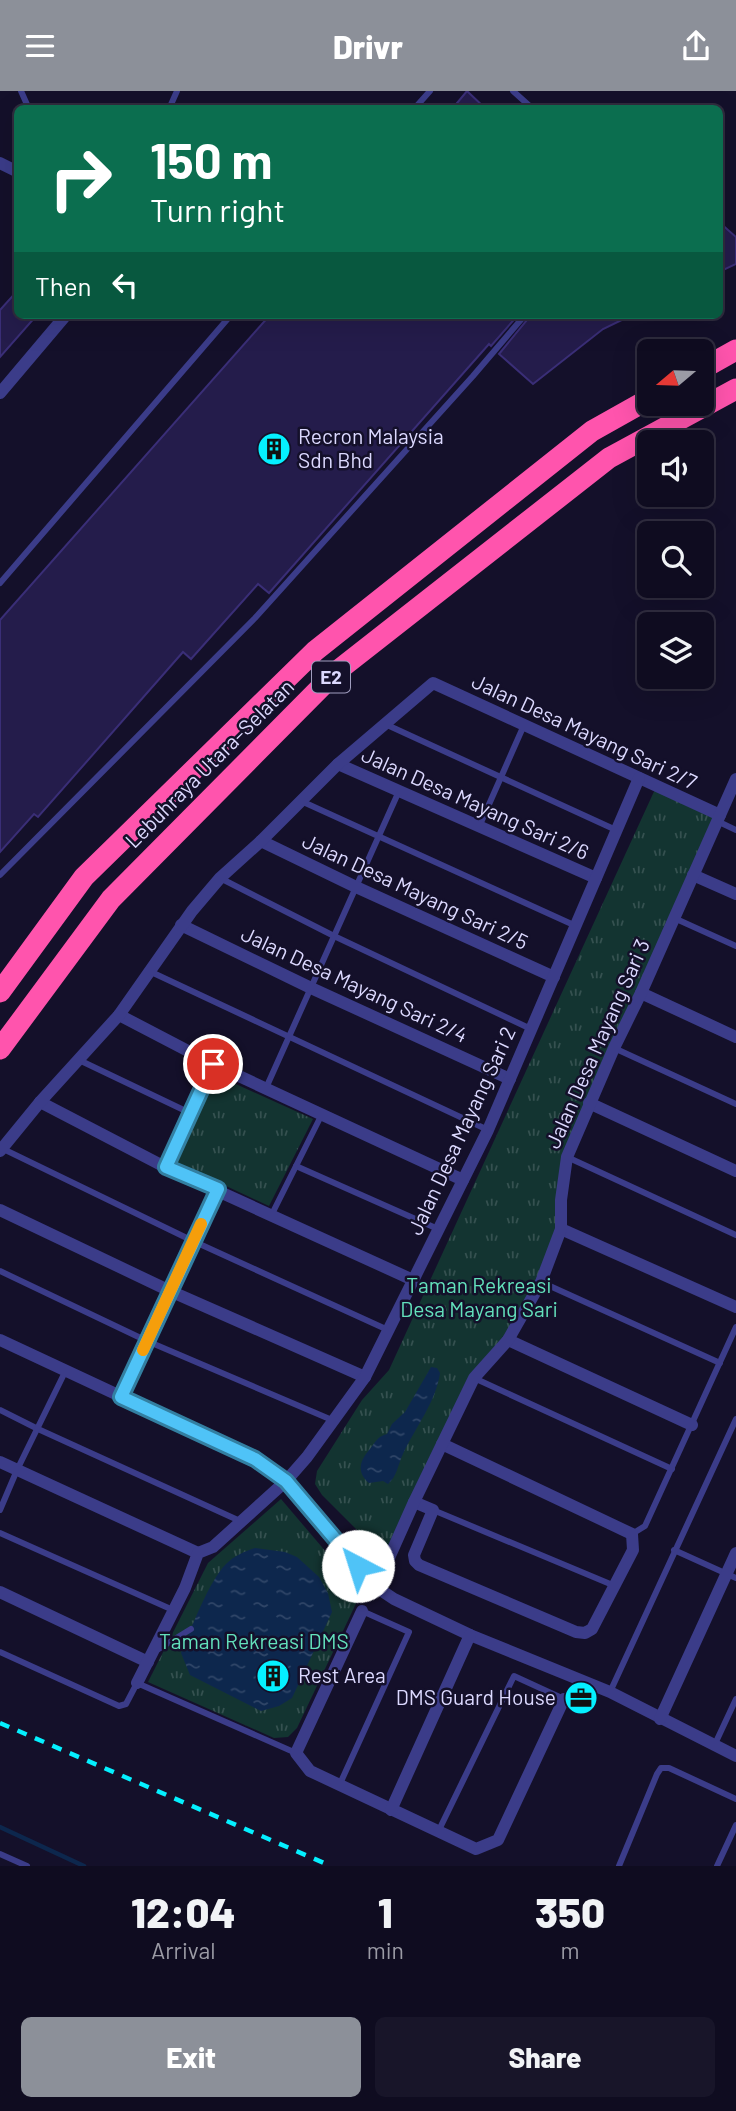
<!DOCTYPE html>
<meta charset="utf-8">
<style>
:root{--surface:#0f0c20;--page:#181529;--text:#f1f3f6;--muted:#9b9ba5;--line:#2f2c3e;--accent:#8c9099}
body{margin:0;font-family:Barlow,sans-serif;background:var(--page);color:var(--text);height:100vh;display:flex;flex-direction:column;font-size:26px;white-space:nowrap}
*{box-sizing:border-box;margin:0}
p{font-size:23px;color:var(--muted)}
.icon{flex:none;width:38px;height:38px;fill:none;stroke:currentColor;stroke-width:2;stroke-linecap:round;stroke-linejoin:round}
.map{position:relative;height:1775px;overflow:hidden}
.drawer{display:flex;flex-direction:column;background:var(--surface);flex:1}
.drawer>*{flex:none}
.banner{position:absolute;left:14px;top:14px;width:709px;height:214px;border-radius:10px;box-shadow:0 7px 28px #0002,0 0 0 2px var(--line);background:#0b6e4f;color:#fff;overflow:hidden}
.needle{width:46px;rotate:251deg}
.tools{position:absolute;left:637px;top:248px;display:grid;gap:14px}
.tools a{display:grid;place-items:center;width:77px;height:77px;border-radius:10px;background:var(--surface);box-shadow:0 7px 28px #0002,0 0 0 2px var(--line);font-size:35px}
.pin{position:absolute;display:grid;place-items:center;width:60px;height:60px;color:#fff;margin:-30px;border:4px solid #fff;border-radius:50%;box-shadow:0 2px 7px #0007}
.me{position:absolute;width:77px;margin:-38px;rotate:320deg;stroke-linejoin:round;filter:drop-shadow(0 0 5px #0008)}
.turn{display:flex;align-items:center;gap:24px;height:147px;padding:0 21px;font-size:32px}
.turn .icon{width:91px;height:91px;stroke-width:2.5}
.turn b{display:block;font-size:49px;line-height:60px}
.then{display:flex;align-items:center;height:66px;padding:0 21px;background:#0003;gap:14px;font-size:26px}
.eta{display:flex;justify-content:space-evenly;align-items:center;height:119px;text-align:center}
.eta b{font-size:42px;font-weight:800;line-height:49px}
.action{display:flex;gap:14px;margin-top:auto;padding:14px 21px}
.action a{flex:1;height:80px;border-radius:10px;background:var(--accent);color:#fff;font-size:28px;font-weight:800;line-height:80px;text-align:center}
.action a+a{background:var(--page);color:var(--text)}
header{display:flex;justify-content:space-between;align-items:center;height:91px;padding:0 21px;background:var(--accent);color:#fff;font-size:32px;font-weight:800}
.map>svg:first-child{display:block}
.park{fill:url(#park-tufts)}
.water{fill:url(#water-ripples)}
.lines{fill:none;stroke-linecap:round;stroke-linejoin:round}
.stream{stroke:#0d274d;stroke-width:4.5}
.building{fill:#241c4b;stroke:#3a2e77;stroke-width:2}
.lane{stroke:#3b3c89;stroke-width:6}
.street{stroke:#3b3c89;stroke-width:12}
.highway{stroke:#ff54ad;stroke-width:21}
.rail{stroke:#05f0ff;stroke-width:4.5;stroke-dasharray:10 9;stroke-linecap:butt}
.route-casing{stroke:#337fa1;stroke-width:18}
.route{stroke:#4fc3f7;stroke-width:12}
.slow{stroke:#f59e0b;stroke-width:12}
.labels{text-anchor:middle;stroke-width:5;stroke-linejoin:round;paint-order:stroke}
.shield{fill:#14102a;stroke:#a09dbf;stroke-width:2}
.shield-label{font-size:19px;font-weight:bold;fill:#dcd9ff}
.poi-label{font-size:21px;fill:#dcd9ff;stroke:#14102a;text-anchor:start}
.street-label{font-size:21px;fill:#dcd9ff;stroke:#14102a}
.park-label{font-size:21px;fill:#63e1bc;stroke:#14102a}
</style>
<header><svg class="icon" aria-label="menu" viewBox="0 0 24 24"><path d="M4 6h16M4 12h16M4 18h16"/></svg>Drivr<svg class="icon" aria-label="share" viewBox="0 0 24 24"><path d="M12 15V3M7 8l5-5 5 5M5 13v7h14v-7"/></svg></header>
<div class="map">
<svg width="736" height="1775" viewBox="0 0 736 1775">
<defs>
<pattern id="park-tufts" width="24" height="20" patternUnits="userSpaceOnUse" patternTransform="scale(1.75)"><rect width="24" height="20" fill="#133431"/><path d="M3 7l-1-3M5 7V3M7 7l1-3M15 17l-1-3M17 17v-4M19 17l1-3" fill="none" stroke="#355150"/></pattern>
<pattern id="water-ripples" width="26" height="14" patternUnits="userSpaceOnUse" patternTransform="scale(1.75)"><rect width="26" height="14" fill="#0d274d"/><path d="M2 4q2-2 4 0t4 0M15 11q2-2 4 0t4 0" fill="none" stroke="#304668"/></pattern>
</defs>
<rect width="100%" height="100%" fill="#14102a"/>
<!-- park -->
<g class="park">
<polygon points="657,694 725,724 571,1059 564,1140 528,1225 472,1285 389,1457 379,1458 372,1454 322,1404 315,1393 317,1380 362,1309 389,1279"/>
<polygon points="216,984 313,1028 269,1115 175,1071"/>
<polygon points="281,1408 361,1502 297,1637 288,1646 274,1647 148,1591 208,1472"/>
</g>
<!-- water -->
<g class="water">
<path d="M431,1276L437,1277L440,1282C436,1311 415,1337 403,1363C398,1373 397,1386 388,1393L383,1390L369,1392C356,1381 360,1369 370,1358C375,1351 378,1345 387,1343L392,1333L405,1321Z"/>
<path d="M255,1457L285,1461L297,1466L319,1486L328,1502L332,1521L292,1607L279,1615L261,1620L190,1584L181,1562C191,1538 209,1490 226,1473C234,1465 245,1460 255,1457Z"/>
</g>
<g class="lines">
<!-- stream -->
<polyline class="stream" points="0,1736 84,1775"/>
</g>
<!-- building -->
<g class="building">
<polygon points="467,0 486,18 452,18"/>
<polygon points="719,131 736,146 736,173 719,181"/>
<polygon points="18,199 18,224 37,224 0,266 0,219"/>
<polygon points="270,224 518,224 491,255 489,253 269,502 258,493 191,568 183,561 38,726 34,723 0,761 0,529"/>
<polygon points="531,224 632,224 603,238 533,293 499,263"/>
</g>
<g class="lines">
<!-- lane -->
<g class="lane">
<polyline points="21,0 29,18"/>
<polyline points="513,0 533,18"/>
<polyline points="169,18 177,0"/>
<polyline points="414,18 430,0"/>
<polyline points="0,492 231,224"/>
<polyline points="385,633 616,739"/>
<polyline points="301,710 576,835"/>
<polyline points="717,730 736,739"/>
<polyline points="479,736 524,634"/>
<polyline points="0,784 255,527 473,285 525,224"/>
<polyline points="220,787 334,845 531,938"/>
<polyline points="674,827 736,855"/>
<polyline points="149,880 488,1039"/>
<polyline points="614,957 736,1013"/>
<polyline points="79,969 190,1022"/>
<polyline points="266,997 399,700"/>
<polyline points="1,1057 193,1150 388,1239"/>
<polyline points="567,1066 736,1144"/>
<polyline points="296,1075 438,1138"/>
<polyline points="165,1076 213,973"/>
<polyline points="272,1123 322,1023"/>
<polyline points="0,1180 147,1250 332,1329"/>
<polyline points="541,1191 720,1272"/>
<polyline points="474,1287 672,1378"/>
<polyline points="121,1306 217,1099"/>
<polyline points="0,1319 38,1338 240,1430"/>
<polyline points="0,1419 17,1379 65,1281"/>
<polyline points="433,1419 615,1495"/>
<polyline points="0,1442 173,1519"/>
<polyline points="632,1443 645,1435 736,1236"/>
<polyline points="674,1459 736,1487"/>
<polyline points="157,1559 191,1538"/>
<polyline points="0,1561 119,1615 126,1613 137,1592 296,1662"/>
<polyline points="610,1601 736,1328"/>
<polyline points="715,1653 736,1608"/>
<polyline points="339,1695 409,1541 362,1520"/>
<polyline points="438,1741 514,1585 564,1608"/>
<polyline points="0,1763 27,1775"/>
<polyline points="619,1775 657,1683 661,1677 669,1677 736,1708"/>
<polyline points="717,1775 736,1734"/>
</g>
<!-- street -->
<g class="street">
<polyline points="0,72 18,81"/>
<polyline points="0,302 66,224"/>
<polyline points="338,673 596,787"/>
<polyline points="261,750 356,796 554,886"/>
<polyline points="693,784 736,803"/>
<polyline points="181,834 311,897 510,988"/>
<polyline points="641,902 736,946"/>
<polyline points="119,924 213,973 463,1089"/>
<polyline points="40,1011 165,1076 413,1189"/>
<polyline points="589,1012 736,1080"/>
<polyline points="0,1060 40,1011 119,924 192,820 220,787 261,750 338,673 433,592 720,724"/>
<polyline points="0,1119 170,1200 365,1286"/>
<polyline points="561,1138 736,1216"/>
<polyline points="0,1249 255,1368 286,1390 376,1496 394,1508 470,1544 610,1601 736,1665"/>
<polyline points="508,1249 692,1334"/>
<polyline points="0,1371 198,1462"/>
<polyline points="414,1411 433,1419 414,1464 415,1470 419,1474 576,1541 585,1542 592,1538 633,1459 632,1443 442,1353"/>
<polyline points="376,1496 414,1411 474,1287 508,1249 541,1191 561,1138 561,1109 567,1066 614,957 641,902 736,688"/>
<polyline points="0,1501 148,1571"/>
<polyline points="362,1520 296,1662 310,1680 476,1758 498,1749 564,1608"/>
<polyline points="137,1592 185,1497 198,1462 213,1456 286,1390 307,1366 365,1286 488,1039 639,687"/>
<polyline points="660,1628 736,1462"/>
<polyline points="391,1719 470,1544"/>
</g>
<!-- highway -->
<g class="highway">
<polyline points="702,278 736,259"/>
<polyline points="0,901 84,786 315,560 592,340 649,308"/>
<polyline points="0,958 111,808 336,581 609,367 736,298"/>
</g>
<!-- rail -->
<polyline class="rail" points="0,1632 331,1775"/>
</g>
<g class="lines">
<defs>
<polyline id="route" points="213,973 166,1076 218,1098 121,1306 255,1368 286,1390 358,1475"/>
</defs>
<!-- route casing -->
<use href="#route" class="route-casing"/>
<!-- route -->
<use href="#route" class="route"/>
<!-- slow -->
<polyline class="slow" points="143,1259 201,1133"/>
</g>
<!-- icons -->
<defs>
<symbol id="building-disc" viewBox="-11 -11 22 22"><circle r="9.5" fill="#05f0ff" stroke="#14102a"/><path d="M-4-6H4V6H1V3H-1V6H-4ZM-2.5-4.3h1.7v1.8h-1.7ZM.8-4.3h1.7v1.8H.8ZM-2.5-1h1.7V.8h-1.7ZM.8-1h1.7V.8H.8Z" fill="#111"/></symbol>
<symbol id="office-disc" viewBox="-11 -11 22 22"><circle r="9.5" fill="#05f0ff" stroke="#14102a"/><path d="M-6-3h4V-5.5h4V-3h4V5H-6ZM-1-4.5V-3h2v-1.5ZM-6 0V1H6V0Z" fill="#111"/></symbol>
</defs>
<g fill-rule="evenodd">
<use href="#building-disc" x="255" y="339" width="38" height="38"/>
<use href="#building-disc" x="254" y="1566" width="38" height="38"/>
<use href="#office-disc" x="562" y="1588" width="38" height="38"/>
</g>
<g class="labels">
<!-- shield labels -->
<rect class="shield" x="312" y="570.5" width="38" height="31" rx="5"/>
<g class="shield-label">
<text x="331" y="593">E2</text>
</g>
<!-- poi labels -->
<g class="poi-label">
<text x="298" y="353">Recron Malaysia<tspan x="298" dy="24">Sdn Bhd</tspan></text>
<text x="298" y="1592">Rest Area</text>
<text x="556" y="1614" text-anchor="end">DMS Guard House</text>
</g>
<!-- street labels -->
<g class="street-label">
<text transform="translate(584 641) rotate(25)" y="7">Jalan Desa Mayang Sari 2/7</text>
<text transform="translate(210 673) rotate(-45)" y="7">Lebuhraya Utara–Selatan</text>
<text transform="translate(475 713) rotate(24)" y="7">Jalan Desa Mayang Sari 2/6</text>
<text transform="translate(415 801) rotate(25)" y="7">Jalan Desa Mayang Sari 2/5</text>
<text transform="translate(354 894) rotate(25)" y="7">Jalan Desa Mayang Sari 2/4</text>
<text transform="translate(598 953) rotate(-66)" y="7">Jalan Desa Mayang Sari 3</text>
<text transform="translate(462 1040) rotate(-65)" y="7">Jalan Desa Mayang Sari 2</text>
</g>
<!-- park labels -->
<g class="park-label">
<text x="479" y="1202">Taman Rekreasi<tspan x="479" dy="24">Desa Mayang Sari</tspan></text>
<text x="254" y="1558">Taman Rekreasi DMS</text>
</g>
</g>
</svg>
<div class="tools">
<a><svg class="needle" viewBox="-14 -14 28 28"><path d="M0-13l5 13h-10z" fill="#e53935"/><path d="M0 13l5-13h-10z" fill="#9b9ba5"/></svg></a>
<a><svg class="icon" aria-label="sound" viewBox="0 0 24 24"><path d="M4 9h4l5-4v14l-5-4H4zM17 9q2 3 0 6"/></svg></a>
<a><svg class="icon" aria-label="search" viewBox="0 0 24 24"><circle cx="10" cy="10" r="6"/><path d="M15 15l6 6"/></svg></a>
<a><svg class="icon" aria-label="layers" viewBox="0 0 24 24"><path d="M12 4l9 5-9 5-9-5zM3 14l9 5 9-5"/></svg></a>
</div>
<div class="pin" style="left:213px;top:973px;background:#d93025"><svg class="icon" aria-label="arrive" viewBox="0 0 24 24"><path d="M6 21V4h12l-3 4 3 4H6"/></svg></div>
<svg class="me" style="left:358px;top:1475px" viewBox="-20 -20 40 40"><circle r="19" fill="#fff"/><path d="M0-13L10 11 0 6-10 11z" fill="#4fc3f7"/></svg>
<div class="banner">
<div class="turn"><svg class="icon" aria-label="right" viewBox="0 0 24 24"><path d="M7 20v-9h11M14 6l5 5-5 5"/></svg><div><b>150 m</b>Turn right</div></div>
<div class="then">Then<svg class="icon" aria-label="left" viewBox="0 0 24 24"><path d="M17 20v-9H6M10 6l-5 5 5 5"/></svg></div>
</div>
</div>
<section class="drawer">
<div class="eta">
<div><b>12:04</b><p>Arrival</p></div>
<div><b>1</b><p>min</p></div>
<div><b>350</b><p>m</p></div>
</div>
<div class="action"><a>Exit</a><a>Share</a></div>
</section>
